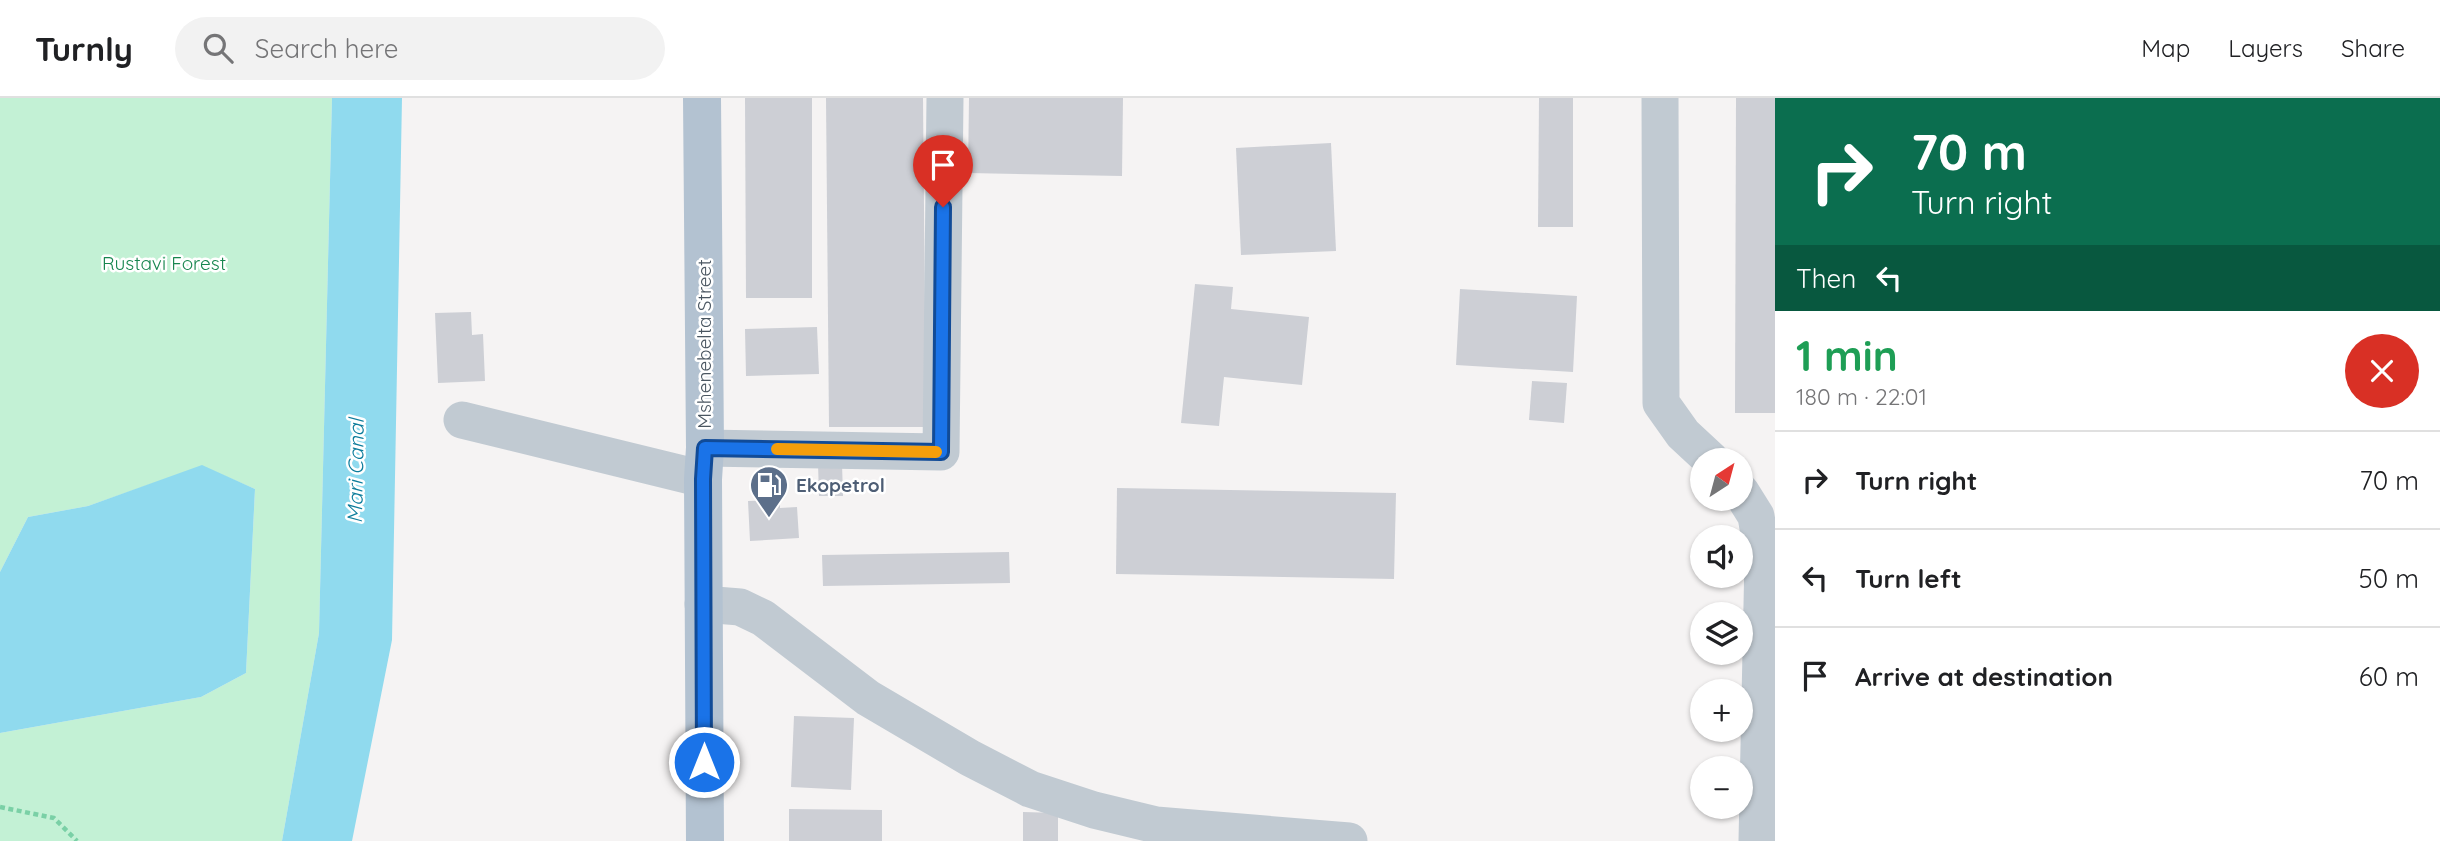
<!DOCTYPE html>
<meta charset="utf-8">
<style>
:root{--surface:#fff;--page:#f2f2f2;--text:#202124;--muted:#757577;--line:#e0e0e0}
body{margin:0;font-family:Quicksand,sans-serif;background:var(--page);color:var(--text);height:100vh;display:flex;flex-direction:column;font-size:26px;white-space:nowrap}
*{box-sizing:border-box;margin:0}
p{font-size:23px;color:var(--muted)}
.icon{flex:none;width:38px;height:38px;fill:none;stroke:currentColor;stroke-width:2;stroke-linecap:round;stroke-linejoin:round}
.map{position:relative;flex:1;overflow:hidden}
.panel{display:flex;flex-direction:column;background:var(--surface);width:665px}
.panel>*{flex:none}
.guide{background:#0b6e4f;color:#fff;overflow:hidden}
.needle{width:46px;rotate:36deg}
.tools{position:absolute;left:1690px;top:350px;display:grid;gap:14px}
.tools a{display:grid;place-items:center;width:63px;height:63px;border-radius:50%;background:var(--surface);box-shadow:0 2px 5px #0004;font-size:35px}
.pin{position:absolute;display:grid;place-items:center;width:60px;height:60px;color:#fff;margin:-72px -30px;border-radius:50% 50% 50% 0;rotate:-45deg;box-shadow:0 0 7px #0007}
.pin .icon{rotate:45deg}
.me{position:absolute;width:77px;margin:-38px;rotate:0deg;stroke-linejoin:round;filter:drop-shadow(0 0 5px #0008)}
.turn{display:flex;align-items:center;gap:24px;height:147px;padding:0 21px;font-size:32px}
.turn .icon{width:91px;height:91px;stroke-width:2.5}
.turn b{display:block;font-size:49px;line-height:60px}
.then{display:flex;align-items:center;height:66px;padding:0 21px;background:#0003;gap:14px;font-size:26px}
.round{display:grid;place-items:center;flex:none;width:74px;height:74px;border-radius:37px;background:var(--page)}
.head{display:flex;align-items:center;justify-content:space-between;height:119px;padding:0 21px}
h1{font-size:42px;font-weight:800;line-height:52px;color:#1e9e55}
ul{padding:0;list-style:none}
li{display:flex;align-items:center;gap:21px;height:98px;padding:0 21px;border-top:2px solid var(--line)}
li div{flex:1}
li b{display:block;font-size:26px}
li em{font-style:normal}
header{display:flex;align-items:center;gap:42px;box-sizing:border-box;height:98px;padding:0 35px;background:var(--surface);border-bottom:2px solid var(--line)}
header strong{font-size:33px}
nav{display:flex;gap:38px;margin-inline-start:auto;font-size:24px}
.search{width:490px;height:63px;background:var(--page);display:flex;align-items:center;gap:18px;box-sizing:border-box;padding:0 24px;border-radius:38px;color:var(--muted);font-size:26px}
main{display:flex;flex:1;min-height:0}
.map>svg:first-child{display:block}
.green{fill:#c3f1d5}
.water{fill:#90daee}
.building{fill:#cdcfd5}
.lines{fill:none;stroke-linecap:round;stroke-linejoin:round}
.path{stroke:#7ad0a6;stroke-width:4.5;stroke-dasharray:5 3.5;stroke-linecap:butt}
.minor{stroke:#c1cad2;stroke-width:37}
.major{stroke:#b3c2d1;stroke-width:38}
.route-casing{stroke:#114b97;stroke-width:18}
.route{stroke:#1a73e8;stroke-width:12}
.slow{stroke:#f59e0b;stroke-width:12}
.labels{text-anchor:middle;stroke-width:5;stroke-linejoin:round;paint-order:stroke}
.park-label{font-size:19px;fill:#17864f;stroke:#fff}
.street-label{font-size:19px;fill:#4a5661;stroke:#fff}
.service-label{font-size:19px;font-weight:bold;fill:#4e5e75;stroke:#fff;text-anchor:start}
.water-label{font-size:21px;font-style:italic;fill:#0c7c9b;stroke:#fff}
</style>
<header>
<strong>Turnly</strong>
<div class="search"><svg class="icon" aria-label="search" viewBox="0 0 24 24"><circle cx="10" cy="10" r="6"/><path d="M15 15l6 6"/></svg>Search here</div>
<nav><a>Map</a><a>Layers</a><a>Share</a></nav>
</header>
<main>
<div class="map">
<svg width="1775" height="743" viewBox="0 0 1775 743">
<rect width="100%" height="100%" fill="#f5f3f3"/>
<!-- green -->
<polygon class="green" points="0,0 332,0 319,535 282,743 0,743 0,635 201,599 246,575 255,391 202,368 88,408 28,419 0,474"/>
<!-- water -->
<g class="water">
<polygon points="332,0 402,0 392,542 352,743 282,743 319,535"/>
<polygon points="202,367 255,391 246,575 201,599 0,635 0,474 28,419 88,408"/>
</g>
<!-- building -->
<g class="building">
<polygon points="745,0 812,0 812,200 746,200"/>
<polygon points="826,0 923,0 926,329 829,329"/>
<polygon points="969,0 1123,0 1122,78 968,75"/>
<polygon points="1539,0 1573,0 1573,129 1538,129"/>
<polygon points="1736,0 1775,0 1775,315 1735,315"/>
<polygon points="1331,45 1336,153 1241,157 1236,50"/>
<polygon points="1195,186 1233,189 1231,211 1309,219 1302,287 1224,279 1219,328 1181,325"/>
<polygon points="1460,191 1577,198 1573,274 1456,267"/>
<polygon points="471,214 472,237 483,236 485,283 438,285 435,215"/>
<polygon points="817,229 819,276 746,278 745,231"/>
<polygon points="1532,283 1567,285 1564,325 1529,322"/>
<polygon points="842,365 843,398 819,398 818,366"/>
<polygon points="1117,390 1396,395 1394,481 1116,476"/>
<polygon points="780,402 780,410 797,409 799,440 750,443 748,403"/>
<polygon points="1009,454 1010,485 823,488 822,457"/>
<polygon points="794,618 854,620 851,692 791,689"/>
<polygon points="789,711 882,712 882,743 789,743"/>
<polygon points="1023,714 1058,715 1058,743 1023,743"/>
</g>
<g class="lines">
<!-- path -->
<polyline class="path" points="0,709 54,720 77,743"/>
<!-- minor -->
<g class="minor">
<polyline points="1660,0 1661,305 1683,336 1711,362"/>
<polyline points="462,322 703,381"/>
<polyline points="705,350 941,354 945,0"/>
<polyline points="1741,394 1756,418 1763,460 1757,743"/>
<polyline points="703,506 740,509 763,520 868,600 970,660 1030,691 1094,712 1156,727 1349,743"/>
</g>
<!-- major -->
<polyline class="major" points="702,0 705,350 703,381 705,743"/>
</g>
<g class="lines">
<defs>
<polyline id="route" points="704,664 703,381 705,350 941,354 943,109"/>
</defs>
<!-- route casing -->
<use href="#route" class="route-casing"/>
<!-- route -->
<use href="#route" class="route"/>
<!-- slow -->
<polyline class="slow" points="777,351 936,354"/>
</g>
<!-- icons -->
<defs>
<symbol id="fuel-pin" viewBox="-11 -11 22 30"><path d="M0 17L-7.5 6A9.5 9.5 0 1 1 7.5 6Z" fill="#5c6f8a" stroke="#fff"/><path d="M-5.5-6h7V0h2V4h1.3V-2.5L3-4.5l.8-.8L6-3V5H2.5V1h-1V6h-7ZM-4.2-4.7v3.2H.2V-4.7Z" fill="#fff"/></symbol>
</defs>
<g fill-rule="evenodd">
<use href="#fuel-pin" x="747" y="365" width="44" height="60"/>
</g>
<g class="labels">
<!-- park labels -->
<g class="park-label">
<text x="164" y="172">Rustavi Forest</text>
</g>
<!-- street labels -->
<g class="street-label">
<text transform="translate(704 246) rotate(-90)" y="7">Mshenebelta Street</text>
</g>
<!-- service labels -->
<g class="service-label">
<text x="796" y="394">Ekopetrol</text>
</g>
<!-- water labels -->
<g class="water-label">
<text transform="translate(356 373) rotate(-89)" y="7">Mari Canal</text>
</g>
</g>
</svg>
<div class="tools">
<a><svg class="needle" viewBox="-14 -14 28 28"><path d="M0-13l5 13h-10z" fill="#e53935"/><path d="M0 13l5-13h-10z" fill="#757577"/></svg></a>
<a><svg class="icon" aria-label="sound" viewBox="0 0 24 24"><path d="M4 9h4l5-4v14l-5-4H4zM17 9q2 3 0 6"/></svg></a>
<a><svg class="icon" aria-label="layers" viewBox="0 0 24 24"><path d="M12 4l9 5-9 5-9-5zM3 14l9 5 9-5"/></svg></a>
<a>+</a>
<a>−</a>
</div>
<div class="pin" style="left:943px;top:109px;background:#d93025"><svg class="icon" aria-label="arrive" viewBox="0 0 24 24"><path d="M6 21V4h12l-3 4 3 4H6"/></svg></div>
<svg class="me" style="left:704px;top:664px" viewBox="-20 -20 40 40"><circle r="17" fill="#1a73e8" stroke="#fff" stroke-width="3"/><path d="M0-11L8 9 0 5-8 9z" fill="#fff"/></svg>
</div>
<section class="panel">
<div class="guide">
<div class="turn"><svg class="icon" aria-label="right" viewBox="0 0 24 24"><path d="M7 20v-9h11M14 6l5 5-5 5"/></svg><div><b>70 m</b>Turn right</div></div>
<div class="then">Then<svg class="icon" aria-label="left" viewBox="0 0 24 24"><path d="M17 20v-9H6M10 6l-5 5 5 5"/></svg></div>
</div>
<div class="head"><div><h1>1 min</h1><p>180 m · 22:01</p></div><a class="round" style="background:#d93025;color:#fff"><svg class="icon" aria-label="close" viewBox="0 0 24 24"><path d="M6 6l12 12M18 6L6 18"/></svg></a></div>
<ul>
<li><svg class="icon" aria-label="right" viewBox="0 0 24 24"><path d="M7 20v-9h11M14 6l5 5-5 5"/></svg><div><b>Turn right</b></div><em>70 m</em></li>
<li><svg class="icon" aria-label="left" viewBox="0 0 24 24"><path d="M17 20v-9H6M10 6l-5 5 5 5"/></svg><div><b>Turn left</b></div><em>50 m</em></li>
<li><svg class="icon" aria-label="arrive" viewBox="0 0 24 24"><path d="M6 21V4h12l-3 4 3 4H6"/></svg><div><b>Arrive at destination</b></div><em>60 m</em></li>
</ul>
</section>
</main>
